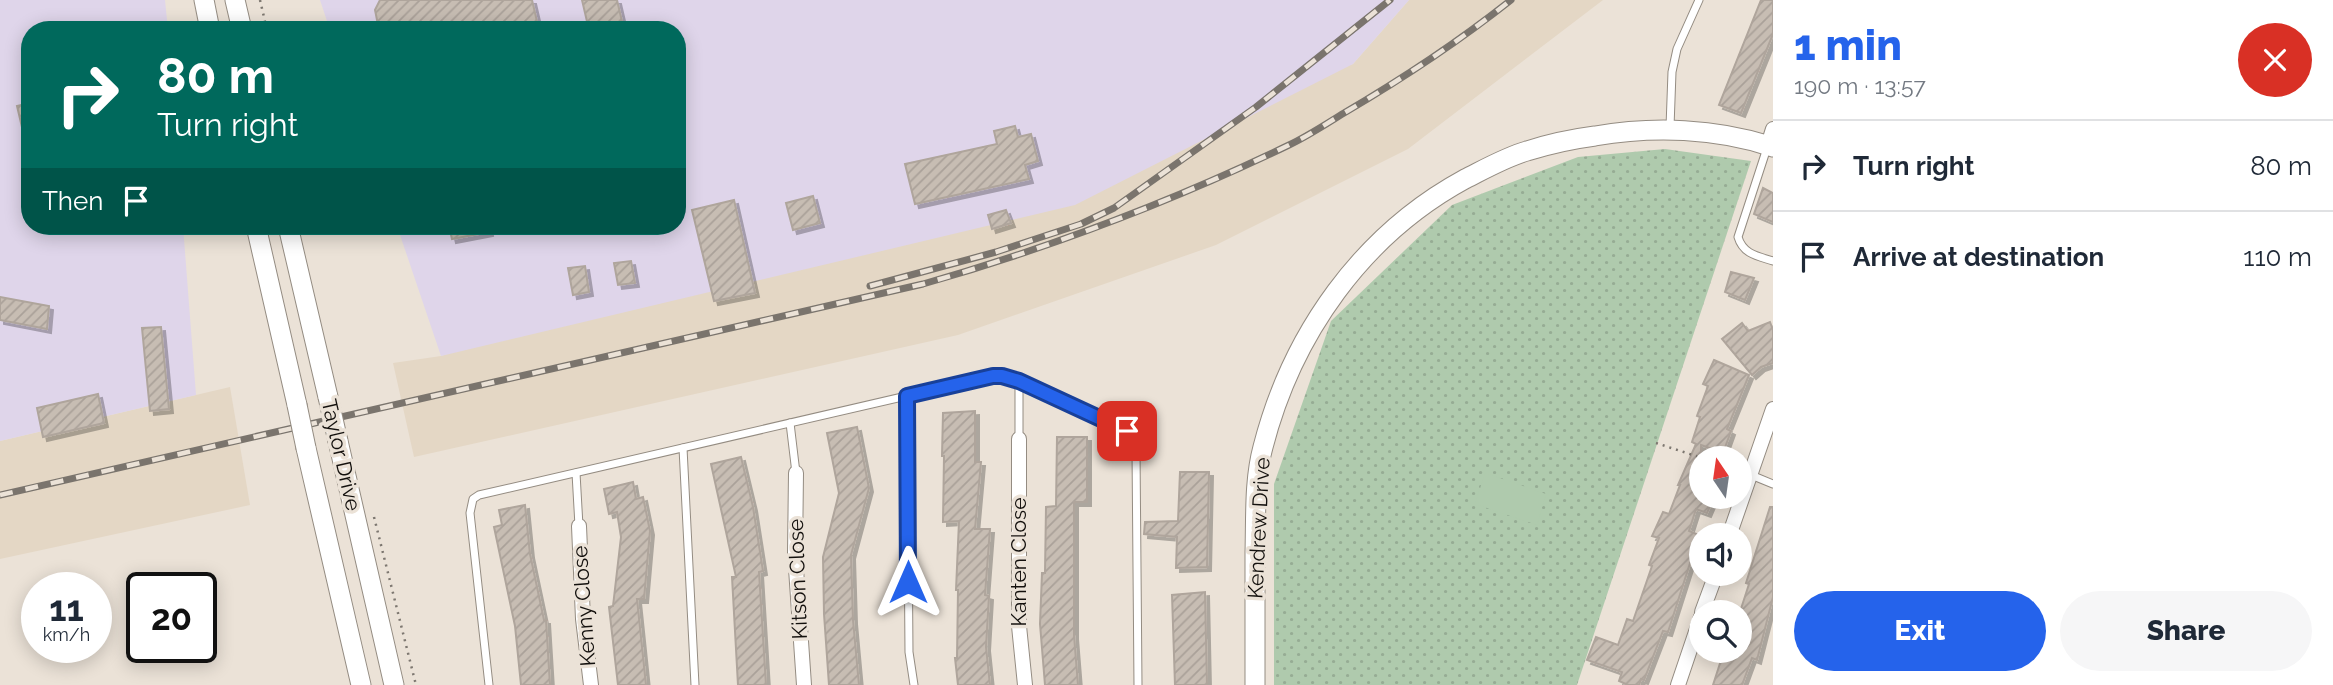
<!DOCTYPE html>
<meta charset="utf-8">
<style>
:root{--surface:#fff;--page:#f6f6f7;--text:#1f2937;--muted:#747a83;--line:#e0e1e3;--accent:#2563eb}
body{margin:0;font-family:Raleway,sans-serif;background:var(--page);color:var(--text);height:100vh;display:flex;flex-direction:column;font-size:26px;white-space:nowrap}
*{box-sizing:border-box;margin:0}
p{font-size:23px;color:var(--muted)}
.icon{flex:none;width:38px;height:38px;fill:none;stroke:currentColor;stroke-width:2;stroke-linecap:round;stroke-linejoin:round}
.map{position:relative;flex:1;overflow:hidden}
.drawer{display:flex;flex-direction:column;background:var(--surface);width:560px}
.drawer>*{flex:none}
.top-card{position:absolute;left:21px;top:21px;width:665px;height:214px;border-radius:28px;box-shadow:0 4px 18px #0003;background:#00695c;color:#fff;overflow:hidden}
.needle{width:46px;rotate:347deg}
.fabs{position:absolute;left:1689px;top:446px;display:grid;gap:14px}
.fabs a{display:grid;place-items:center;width:63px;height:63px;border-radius:50%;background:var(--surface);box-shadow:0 4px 18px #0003;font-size:35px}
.speed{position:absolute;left:21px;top:572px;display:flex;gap:14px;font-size:35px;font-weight:700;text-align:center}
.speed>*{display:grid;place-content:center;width:91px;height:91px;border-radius:50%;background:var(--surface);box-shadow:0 4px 18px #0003;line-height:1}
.speed small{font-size:18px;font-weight:400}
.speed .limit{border:4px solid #111;border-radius:10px;background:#fff;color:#111}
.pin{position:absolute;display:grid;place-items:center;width:60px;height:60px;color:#fff;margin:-30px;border-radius:14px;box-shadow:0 4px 10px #0006}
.me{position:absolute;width:77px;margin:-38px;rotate:0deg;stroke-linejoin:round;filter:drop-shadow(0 0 5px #0008)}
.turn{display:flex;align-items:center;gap:24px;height:147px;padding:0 21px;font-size:32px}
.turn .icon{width:91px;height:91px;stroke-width:2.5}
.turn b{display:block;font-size:49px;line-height:60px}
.then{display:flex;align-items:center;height:66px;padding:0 21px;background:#0003;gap:14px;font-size:26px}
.round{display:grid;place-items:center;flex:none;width:74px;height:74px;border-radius:37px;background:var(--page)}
.headline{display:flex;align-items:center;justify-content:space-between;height:119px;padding:0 21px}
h1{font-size:42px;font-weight:800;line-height:52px;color:var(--accent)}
.button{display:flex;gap:14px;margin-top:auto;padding:14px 21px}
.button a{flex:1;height:80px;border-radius:42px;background:var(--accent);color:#fff;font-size:28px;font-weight:800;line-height:80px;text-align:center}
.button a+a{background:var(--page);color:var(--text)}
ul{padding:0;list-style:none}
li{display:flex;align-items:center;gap:21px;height:91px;padding:0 21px;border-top:2px solid var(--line)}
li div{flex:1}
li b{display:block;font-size:26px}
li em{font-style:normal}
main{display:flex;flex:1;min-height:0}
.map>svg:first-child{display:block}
.built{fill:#e4d7c5}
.industrial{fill:#dfd5ea}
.park{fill:url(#park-dots)}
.garden{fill:#afcaad}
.building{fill:url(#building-hatch);stroke:#afa59c;stroke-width:2;filter:url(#shadow)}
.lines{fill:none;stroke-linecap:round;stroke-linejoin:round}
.lane-casing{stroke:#948c82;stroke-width:9}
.street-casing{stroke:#948c82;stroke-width:16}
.secondary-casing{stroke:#948c82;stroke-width:21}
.path{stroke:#7d7770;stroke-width:2.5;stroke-dasharray:2 5;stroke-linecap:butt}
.lane{stroke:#fff;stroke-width:7}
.street{stroke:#fff;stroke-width:14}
.secondary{stroke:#fff;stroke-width:19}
.rail-casing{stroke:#7a746d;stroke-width:7}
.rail{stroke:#ebe2d7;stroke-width:4.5;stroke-dasharray:13;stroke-linecap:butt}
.secondary-bridge-casing{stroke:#948c82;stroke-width:21;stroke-linecap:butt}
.secondary-bridge{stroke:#fff;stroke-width:19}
.route-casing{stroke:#184099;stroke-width:18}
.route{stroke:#2563eb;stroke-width:12}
.labels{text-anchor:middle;stroke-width:7;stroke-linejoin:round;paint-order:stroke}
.street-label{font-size:21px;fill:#13100d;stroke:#ebe2d7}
</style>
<main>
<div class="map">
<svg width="1773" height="685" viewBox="0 0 1773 685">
<defs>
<pattern id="park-dots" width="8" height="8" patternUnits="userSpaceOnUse" patternTransform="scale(1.75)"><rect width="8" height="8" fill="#afcaad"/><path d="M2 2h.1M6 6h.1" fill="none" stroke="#96ac94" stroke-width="1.8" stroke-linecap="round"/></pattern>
<pattern id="building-hatch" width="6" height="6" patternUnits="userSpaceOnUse" patternTransform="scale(1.75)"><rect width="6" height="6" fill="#c7bdb3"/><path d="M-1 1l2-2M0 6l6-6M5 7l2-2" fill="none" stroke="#aaa199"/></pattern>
<filter id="shadow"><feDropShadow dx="4" dy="4" stdDeviation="0" flood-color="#0004"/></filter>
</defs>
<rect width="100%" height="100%" fill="#ebe2d7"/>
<!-- built -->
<g class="built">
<polygon points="1409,0 1603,0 1408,149 1216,245 958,335 414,457 393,363 441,356 1353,64"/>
<polygon points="230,387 250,505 0,559 0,441"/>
</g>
<!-- industrial -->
<g class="industrial">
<polygon points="0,0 165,0 168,30 30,30 30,226 183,226 196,395 0,441"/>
<polygon points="320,0 1409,0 1353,64 1075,205 441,356 397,226 677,226 677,30 330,30"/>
</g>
<!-- park -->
<polygon class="park" points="1665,149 1751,161 1577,685 1274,685 1274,484 1331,321 1452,205 1578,157"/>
<!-- garden -->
<polygon class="garden" points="1485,473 1546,494 1537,525 1475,504"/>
<!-- building -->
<g class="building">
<polygon points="380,0 532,0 539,30 379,30 375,10"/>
<polygon points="582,0 617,0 624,30 589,30"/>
<polygon points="1761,0 1773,0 1773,34 1741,113 1719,105"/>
<polygon points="30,103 30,139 25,140 17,106"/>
<polygon points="1015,126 1018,137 1031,134 1038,161 1025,165 1029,179 915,204 905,164 997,144 994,131"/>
<polygon points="1763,188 1773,193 1773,222 1754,214"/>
<polygon points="813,196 820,223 793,230 786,203"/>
<polygon points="734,200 755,293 714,301 692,210"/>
<polygon points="1006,210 1011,223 992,229 988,215"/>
<polygon points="449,226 488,226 489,232 452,239"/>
<polygon points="631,261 635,283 618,285 614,263"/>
<polygon points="585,266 589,292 573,295 568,268"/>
<polygon points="1731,272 1754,278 1745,300 1725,292"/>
<polygon points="0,297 49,306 47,329 0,320"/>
<polygon points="1770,322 1773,330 1773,363 1761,367 1752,375 1722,339 1742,323 1748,331"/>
<polygon points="161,327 169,409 150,411 142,328"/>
<polygon points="1714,360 1749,375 1727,429 1731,431 1723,453 1701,445 1701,497 1713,499 1707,513 1696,509 1689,531 1699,535 1668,632 1663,631 1644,680 1641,679 1639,685 1628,685 1619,681 1622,672 1587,660 1596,637 1618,645 1627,619 1633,621 1652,566 1649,565 1659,538 1652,536 1663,512 1669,514 1680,485 1678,485 1696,444 1692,442 1700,417 1697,416 1708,386 1703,384"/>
<polygon points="98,394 104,423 43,437 37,408"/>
<polygon points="975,411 975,462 981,462 975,529 990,529 985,595 989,596 986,647 990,685 958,685 955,658 957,658 958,590 956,590 959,521 943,522 944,456 942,456 943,413"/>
<polygon points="857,427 869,488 851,555 853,620 859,685 829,685 824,614 823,557 839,493 827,433"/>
<polygon points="1057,437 1087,437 1087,502 1074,502 1074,635 1078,685 1045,685 1040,624 1042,573 1045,573 1046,507 1056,506"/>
<polygon points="741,457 753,507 763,571 759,572 766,685 738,685 732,577 736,577 711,464"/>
<polygon points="1180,472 1209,472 1207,567 1176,568 1177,537 1144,534 1145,522 1178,521"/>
<polygon points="633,482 636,499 643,497 650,531 644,599 637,599 646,685 618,685 609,607 613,606 621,537 617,512 609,514 604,489"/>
<polygon points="525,505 530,554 544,620 546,620 550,685 521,685 515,626 494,527 502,525 499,510"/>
<polygon points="1770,507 1773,507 1773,597 1757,660 1752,658 1742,685 1713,685 1724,651 1740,651 1740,612 1749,584 1746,583"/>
<polygon points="1205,592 1207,685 1175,685 1172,595"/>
</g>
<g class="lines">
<defs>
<g id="lane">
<polyline points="1670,127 1672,72 1677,49 1699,0"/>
<path d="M1767,148L1738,237C1743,254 1757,256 1773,261"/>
<polyline points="1019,381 1019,439"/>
<polyline points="907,396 909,652 914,685"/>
<polyline points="790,423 796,473"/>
<polyline points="683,448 695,685"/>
<polyline points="576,473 579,526"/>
<polyline points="1751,475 1773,484"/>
<path d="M489,685L470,513L473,499L479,495L993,376L1010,377L1119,426C1129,432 1133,439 1136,450L1138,685"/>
</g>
<g id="street">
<polyline points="1768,145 1773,129"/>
<polyline points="1019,439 1019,626 1025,685"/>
<polyline points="796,473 795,554 804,685"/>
<polyline points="579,526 583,619 591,685"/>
<polyline points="1729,536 1773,409"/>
<polyline points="1702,612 1716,574"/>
<polyline points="1678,685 1701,617"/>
</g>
<g id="secondary">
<polyline points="204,0 210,30"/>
<polyline points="235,0 242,30"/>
<polyline points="256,226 297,405"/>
<polyline points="288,226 328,397"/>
<polyline points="338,441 394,685"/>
<polyline points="306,448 361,685"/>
<path d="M1255,685C1255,641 1255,597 1255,552C1256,518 1254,480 1263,447C1292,334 1362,235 1465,179C1485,169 1506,157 1527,151C1549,144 1572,139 1595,136C1653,126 1716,128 1773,147"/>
</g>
</defs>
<!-- lane casing -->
<use href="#lane" class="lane-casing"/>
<!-- street casing -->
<use href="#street" class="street-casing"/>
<!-- secondary casing -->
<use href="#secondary" class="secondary-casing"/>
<!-- path -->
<g class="path">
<polyline points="260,0 267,30"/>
<polyline points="1656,443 1702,458"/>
<polyline points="374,517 416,685"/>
</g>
<!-- lane -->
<use href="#lane" class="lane"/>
<!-- street -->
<use href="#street" class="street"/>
<!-- secondary -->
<use href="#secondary" class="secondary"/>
<defs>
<g id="rail">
<polyline points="870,286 996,252 1081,224 1114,208 1256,107 1390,0"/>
<path d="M0,495L923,284C1049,248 1171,202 1289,145C1308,136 1326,124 1344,113C1402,79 1458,42 1511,0"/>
</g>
</defs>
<!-- rail casing -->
<use href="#rail" class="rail-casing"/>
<!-- rail -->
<use href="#rail" class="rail"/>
<defs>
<g id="secondary-bridge">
<polyline points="328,397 338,441"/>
<polyline points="297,405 306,448"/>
</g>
</defs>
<!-- secondary-bridge casing -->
<use href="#secondary-bridge" class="secondary-bridge-casing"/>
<!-- secondary-bridge -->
<use href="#secondary-bridge" class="secondary-bridge"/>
</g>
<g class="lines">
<defs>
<polyline id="route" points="908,582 907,396 993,376 1002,376 1019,381 1127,431"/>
</defs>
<!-- route casing -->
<use href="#route" class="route-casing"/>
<!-- route -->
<use href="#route" class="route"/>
</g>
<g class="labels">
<!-- street labels -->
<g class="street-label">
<text transform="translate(341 455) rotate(77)" y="7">Taylor Drive</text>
<text transform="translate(1259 528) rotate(-87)" y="7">Kendrew Drive</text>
<text transform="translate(1019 562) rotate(-90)" y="7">Kanten Close</text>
<text transform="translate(798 579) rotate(-92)" y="7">Kitson Close</text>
<text transform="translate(584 606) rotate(-94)" y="7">Kenny Close</text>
</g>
</g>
</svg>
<div class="fabs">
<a><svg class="needle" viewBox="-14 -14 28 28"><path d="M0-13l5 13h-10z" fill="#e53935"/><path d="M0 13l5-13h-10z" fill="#747a83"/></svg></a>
<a><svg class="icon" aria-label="sound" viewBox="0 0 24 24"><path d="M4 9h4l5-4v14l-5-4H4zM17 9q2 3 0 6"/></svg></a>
<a><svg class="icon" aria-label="search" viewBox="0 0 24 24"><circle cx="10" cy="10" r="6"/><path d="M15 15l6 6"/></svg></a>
</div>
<div class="speed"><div>11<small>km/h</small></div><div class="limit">20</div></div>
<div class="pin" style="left:1127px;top:431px;background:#d93025"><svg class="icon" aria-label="arrive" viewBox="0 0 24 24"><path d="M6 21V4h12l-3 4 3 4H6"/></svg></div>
<svg class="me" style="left:908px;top:582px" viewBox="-20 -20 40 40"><path d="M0-17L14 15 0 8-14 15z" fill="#2563eb" stroke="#fff" stroke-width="4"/></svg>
<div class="top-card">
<div class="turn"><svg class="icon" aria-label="right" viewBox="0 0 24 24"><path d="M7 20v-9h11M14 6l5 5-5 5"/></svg><div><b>80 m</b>Turn right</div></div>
<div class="then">Then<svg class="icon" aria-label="arrive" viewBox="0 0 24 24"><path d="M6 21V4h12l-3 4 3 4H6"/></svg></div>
</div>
</div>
<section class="drawer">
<div class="headline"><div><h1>1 min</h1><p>190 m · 13:57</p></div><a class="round" style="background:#d93025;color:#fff"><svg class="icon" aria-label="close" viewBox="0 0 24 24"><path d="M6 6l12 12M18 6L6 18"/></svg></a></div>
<ul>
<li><svg class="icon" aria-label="right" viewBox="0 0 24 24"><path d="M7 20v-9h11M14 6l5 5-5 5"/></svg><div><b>Turn right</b></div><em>80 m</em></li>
<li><svg class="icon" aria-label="arrive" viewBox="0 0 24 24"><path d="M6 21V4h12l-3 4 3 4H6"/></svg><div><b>Arrive at destination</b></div><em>110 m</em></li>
</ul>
<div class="button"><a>Exit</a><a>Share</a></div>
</section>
</main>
